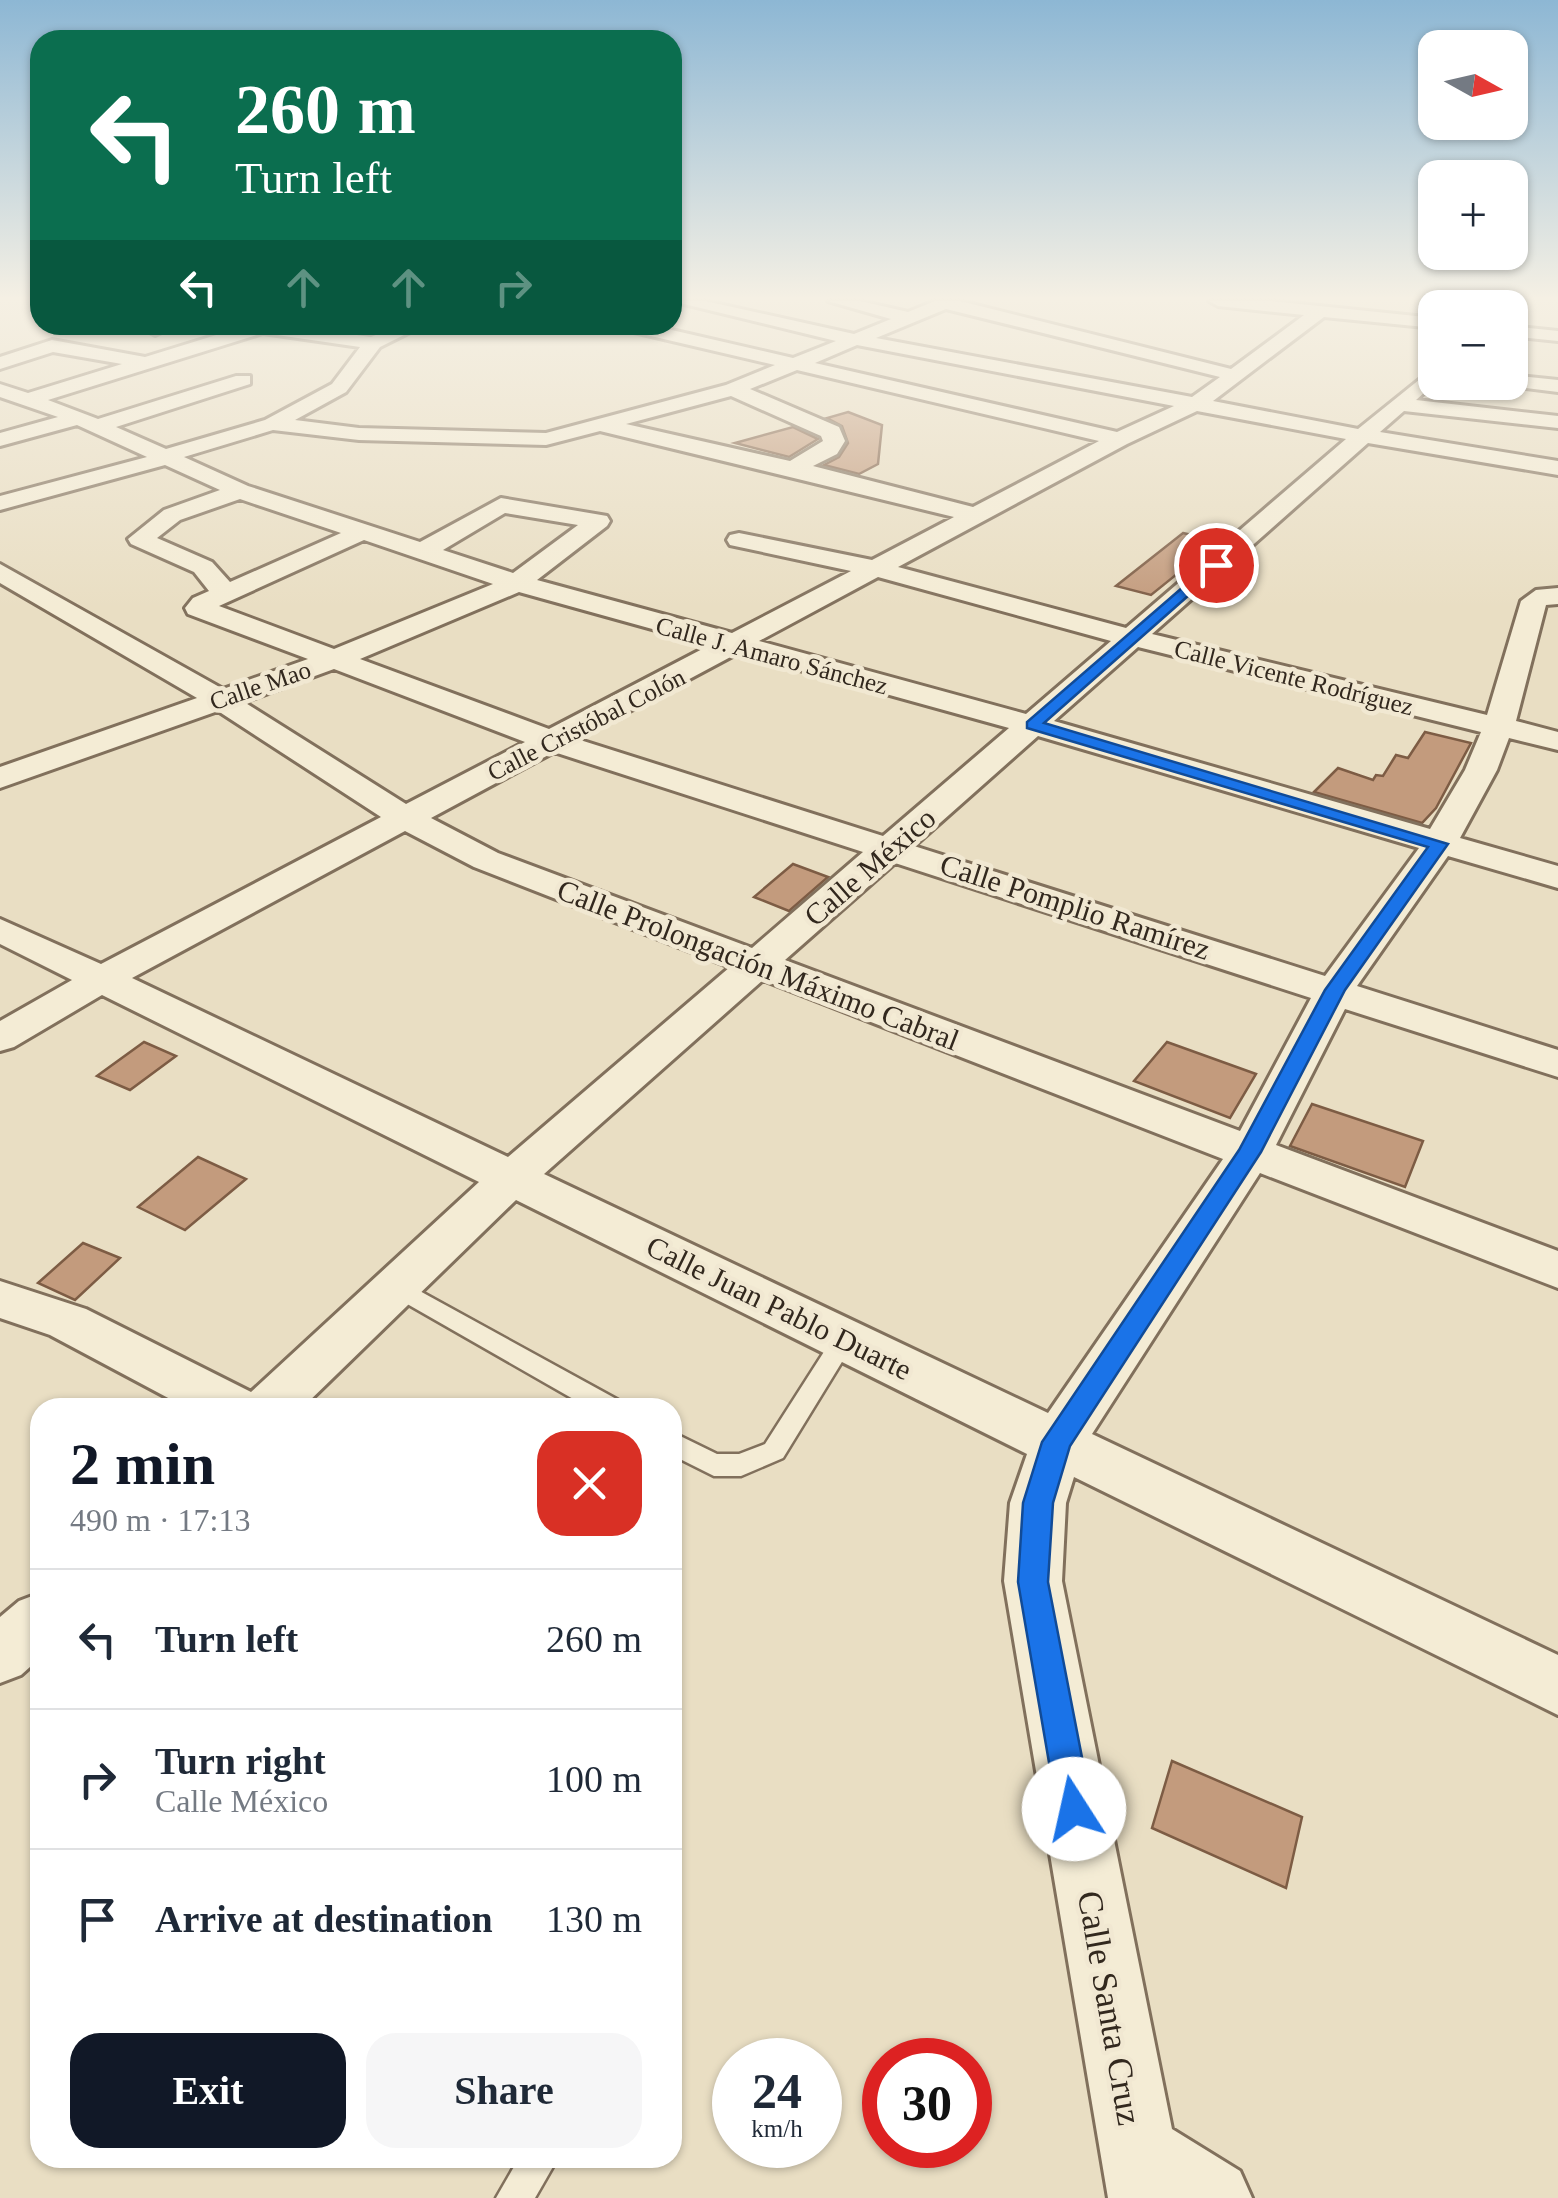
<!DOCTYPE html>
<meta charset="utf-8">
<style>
:root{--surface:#fff;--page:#f6f6f7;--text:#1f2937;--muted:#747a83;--line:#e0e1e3;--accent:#111827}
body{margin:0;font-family:Georgia,serif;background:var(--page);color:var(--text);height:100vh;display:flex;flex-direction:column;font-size:38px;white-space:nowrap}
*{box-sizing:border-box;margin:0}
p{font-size:32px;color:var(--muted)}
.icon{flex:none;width:55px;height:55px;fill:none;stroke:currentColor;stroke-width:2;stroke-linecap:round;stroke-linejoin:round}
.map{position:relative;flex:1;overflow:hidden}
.details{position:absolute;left:30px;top:1398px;width:652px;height:770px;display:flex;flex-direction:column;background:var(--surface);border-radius:30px;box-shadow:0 2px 8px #0004}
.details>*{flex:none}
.banner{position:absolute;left:30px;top:30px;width:652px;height:305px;border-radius:30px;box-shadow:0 2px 8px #0004;background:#0b6e4f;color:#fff;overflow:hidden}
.needle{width:65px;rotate:98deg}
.controls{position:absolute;left:1418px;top:30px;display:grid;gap:20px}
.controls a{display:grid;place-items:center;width:110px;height:110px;border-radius:20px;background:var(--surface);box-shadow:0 2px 8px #0004;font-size:50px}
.speed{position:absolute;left:712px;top:2038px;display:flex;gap:20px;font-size:50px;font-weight:700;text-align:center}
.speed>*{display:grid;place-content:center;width:130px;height:130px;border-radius:50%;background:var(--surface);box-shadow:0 2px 8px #0004;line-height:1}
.speed small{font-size:25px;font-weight:400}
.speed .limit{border:15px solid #d22;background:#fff;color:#111}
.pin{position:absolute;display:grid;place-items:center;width:85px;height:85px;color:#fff;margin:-42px;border:5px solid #fff;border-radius:50%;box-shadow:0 2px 10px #0007}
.me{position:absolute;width:110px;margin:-55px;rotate:350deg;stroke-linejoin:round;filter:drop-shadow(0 0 8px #0008)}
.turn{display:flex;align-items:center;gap:35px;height:210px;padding:0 40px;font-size:45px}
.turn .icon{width:130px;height:130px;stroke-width:2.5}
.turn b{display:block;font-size:70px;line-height:85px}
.lanes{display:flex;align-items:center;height:95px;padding:0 40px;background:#0003;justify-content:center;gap:50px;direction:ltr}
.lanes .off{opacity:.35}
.round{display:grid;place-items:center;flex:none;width:105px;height:105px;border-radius:30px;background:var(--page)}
.head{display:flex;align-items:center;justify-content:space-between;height:170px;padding:0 40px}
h1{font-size:60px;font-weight:700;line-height:75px;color:var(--accent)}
.primary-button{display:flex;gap:20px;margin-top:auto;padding:20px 40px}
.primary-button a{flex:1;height:115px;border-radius:30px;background:var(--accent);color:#fff;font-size:40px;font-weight:700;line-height:115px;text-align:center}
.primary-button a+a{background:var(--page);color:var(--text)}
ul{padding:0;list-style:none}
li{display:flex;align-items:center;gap:30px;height:140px;padding:0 40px;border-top:2px solid var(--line)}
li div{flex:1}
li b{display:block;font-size:38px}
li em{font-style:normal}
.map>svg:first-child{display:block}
.building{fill:#c39b7d;stroke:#7d5c44;stroke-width:2.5}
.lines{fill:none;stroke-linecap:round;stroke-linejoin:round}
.lane-casing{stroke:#81705c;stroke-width:5}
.street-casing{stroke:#81705c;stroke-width:6}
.lane{fill:#f4ecd5;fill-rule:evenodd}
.street{fill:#f4ecd5;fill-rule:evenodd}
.route{fill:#1a73e8;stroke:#114b97;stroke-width:2.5}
.labels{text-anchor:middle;stroke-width:9;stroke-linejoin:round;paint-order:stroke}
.far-street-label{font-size:25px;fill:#32281e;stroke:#f1e8d2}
.street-label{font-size:30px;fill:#32281e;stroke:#f1e8d2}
.near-street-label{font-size:35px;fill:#32281e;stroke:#f1e8d2}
</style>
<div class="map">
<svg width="1558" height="2198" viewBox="0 0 1558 2198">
<rect width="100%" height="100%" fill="#e9dec3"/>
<!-- building -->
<g class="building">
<polygon points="848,412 882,425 878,464 859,474 824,465 839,457 848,443 842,426 827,418"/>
<polygon points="793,427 818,439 789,457 735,443"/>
<polygon points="1183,533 1218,541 1151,595 1116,586"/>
<polygon points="1425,732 1471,743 1436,808 1422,823 1314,792 1338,768 1373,780 1376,775 1383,776 1396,755 1408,758"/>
<polygon points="793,864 828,877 789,911 754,897"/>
<polygon points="144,1042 176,1056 130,1090 97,1076"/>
<polygon points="1167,1042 1256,1074 1230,1118 1134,1081"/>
<polygon points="1312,1104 1423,1141 1405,1187 1290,1146"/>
<polygon points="198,1157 246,1179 185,1230 138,1207"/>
<polygon points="83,1243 120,1258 75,1300 38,1283"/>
<polygon points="1172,1761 1302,1817 1286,1888 1152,1828"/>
</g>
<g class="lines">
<defs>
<g id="lane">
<polygon points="396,1278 620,1401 623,1408 589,1408 388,1293 385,1287 388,1281"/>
<polygon points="844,1330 852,1333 856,1339 783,1458 741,1476 714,1476 672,1455 672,1432 717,1454 739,1454 765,1444 836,1333"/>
<polygon points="519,2158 558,2158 535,2198 496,2198"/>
</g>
<g id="street">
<path d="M672,301H705L854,334L891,319L828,301H860L908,312L935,301H960L1231,369L1304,315L1218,306L1209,301H1271L1435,318V328L1324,317L1213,401L1358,429L1435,367L1436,382L1416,400L1558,416V428L1404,411L1380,432L1558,461V475L1368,443L1152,634L1487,715L1521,601L1536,590L1558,588V604L1546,605L1516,721L1558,732V750L1509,738L1497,770L1460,838L1558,866V888L1448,856L1357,986L1558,1050V1077L1345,1009L1276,1145L1558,1251V1288L1260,1173L1092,1434L1558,1655V1715L1074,1477L1066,1503L1062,1581L1172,2129L1240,2171L1252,2198H1108L1004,1581L1010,1503L1027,1454L516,1200L302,1408H187L50,1335L0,1318V1281L86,1309L251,1392L479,1182L102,995L14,1047L0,1051V1021L72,980L0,944V919L101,964L381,817L218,711L0,788V767L197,698L0,583V564L223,689L308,659L188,614L185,608L193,598L209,591L194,572L131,544L128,539L164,510L220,490L165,465L0,510V496L147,457L77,425L0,446V433L58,417L0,397V384L28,393L122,364L53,352L0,369V357L52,340L145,357L239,328L237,325H284L371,337L400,325H424L380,347L346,392L295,420L359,428L546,433L726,385L775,365L621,329L618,325H650L793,358L836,341ZM946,309L1220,377L1192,397L876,338ZM263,333L360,347L332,384L265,420L166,449L116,427L250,384V376H236L98,419L48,400ZM857,345L1174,406L1117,432L815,363ZM797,370L1099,441L973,507L813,466L837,454L845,441L839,427L750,389ZM731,396L821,436L823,441L790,461L626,424ZM1197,411L1346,439L1126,628L898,567L1127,444ZM273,430L359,440L546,445L600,431L954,517L872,560L739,533L730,535L727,540L730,545L851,571L732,633L537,580L607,526L610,521L607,516L501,498L420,542L248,486L184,457ZM240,499L341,533L230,582L212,562L157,538L180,520ZM505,513L578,525L513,573L443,550ZM364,540L493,584L334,649L219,606ZM878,577L1111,641L1026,714L759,641ZM519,592L710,645L549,729L360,659ZM1138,647L1481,732L1465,770L1430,829L1054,721ZM738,653L1009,728L883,836L577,739ZM334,669L525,742L406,804L244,702ZM1038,736L1419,848L1325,976L914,846ZM554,752L863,852L752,948L498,853L431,818ZM405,831L474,867L730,967L508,1157L132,978ZM895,863L1311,998L1240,1131L785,960ZM763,980L1223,1159L1048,1413L544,1174Z"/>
<polygon points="1469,301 1487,301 1483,308 1466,308"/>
<polygon points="151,325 176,325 155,335 146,330"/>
<polygon points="1510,326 1558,331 1558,341 1510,336"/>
<polygon points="1510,375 1558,380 1558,392 1503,385 1501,382 1510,382"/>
<polygon points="40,1593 40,1658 21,1675 0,1683 0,1617 19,1601"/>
</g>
</defs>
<!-- lane casing -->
<use href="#lane" class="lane-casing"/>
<!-- street casing -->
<use href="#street" class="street-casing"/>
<!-- lane -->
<use href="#lane" class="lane"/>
<!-- street -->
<use href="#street" class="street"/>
</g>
<!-- sky -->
<linearGradient id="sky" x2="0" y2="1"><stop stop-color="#8db7d4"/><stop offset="0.49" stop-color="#f5f0e4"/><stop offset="1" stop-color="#f5f0e4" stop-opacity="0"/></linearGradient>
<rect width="1558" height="609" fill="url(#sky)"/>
<!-- route -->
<polygon class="route" points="1212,562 1223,565 1044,723 1448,844 1345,990 1261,1152 1070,1446 1053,1503 1048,1582 1092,1809 1087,1821 1074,1826 1062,1821 1057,1809 1018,1582 1023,1503 1042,1442 1239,1150 1325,990 1428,847 1027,728 1027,722"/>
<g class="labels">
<!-- far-street labels -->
<g class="far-street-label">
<text transform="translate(772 655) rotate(15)" y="9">Calle J. Amaro Sánchez</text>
<text transform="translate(1294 677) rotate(14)" y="9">Calle Vicente Rodríguez</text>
<text transform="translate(260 685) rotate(-19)" y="9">Calle Mao</text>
<text transform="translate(586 724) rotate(-27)" y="9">Calle Cristóbal Colón</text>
</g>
<!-- street labels -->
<g class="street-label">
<text transform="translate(870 867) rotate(-41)" y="10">Calle México</text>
<text transform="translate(1075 907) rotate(18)" y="10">Calle Pomplio Ramírez</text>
<text transform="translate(758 965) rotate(21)" y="10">Calle Prolongación Máximo Cabral</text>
<text transform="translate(779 1308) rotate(26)" y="10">Calle Juan Pablo Duarte</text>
</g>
<!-- near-street labels -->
<g class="near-street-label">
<text transform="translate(1110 2008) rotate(80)" y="12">Calle Santa Cruz</text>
</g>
</g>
</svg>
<div class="controls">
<a><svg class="needle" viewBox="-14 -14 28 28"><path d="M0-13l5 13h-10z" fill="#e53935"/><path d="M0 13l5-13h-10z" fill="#747a83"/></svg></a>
<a>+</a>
<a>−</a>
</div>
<div class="speed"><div>24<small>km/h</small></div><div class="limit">30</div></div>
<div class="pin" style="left:1216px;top:565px;background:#d93025"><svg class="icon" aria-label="arrive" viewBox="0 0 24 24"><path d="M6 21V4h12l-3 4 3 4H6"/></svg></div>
<svg class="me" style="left:1074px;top:1809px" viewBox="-20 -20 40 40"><circle r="19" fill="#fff"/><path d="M0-13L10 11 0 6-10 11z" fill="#1a73e8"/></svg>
<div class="banner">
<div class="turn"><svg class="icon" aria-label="left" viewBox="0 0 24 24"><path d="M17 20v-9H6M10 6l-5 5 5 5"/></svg><div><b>260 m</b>Turn left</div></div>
<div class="lanes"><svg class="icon" aria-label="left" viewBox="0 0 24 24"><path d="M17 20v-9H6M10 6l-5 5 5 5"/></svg><svg class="icon off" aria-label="ahead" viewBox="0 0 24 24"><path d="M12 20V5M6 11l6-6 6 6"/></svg><svg class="icon off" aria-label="ahead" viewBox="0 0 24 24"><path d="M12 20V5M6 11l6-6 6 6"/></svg><svg class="icon off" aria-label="right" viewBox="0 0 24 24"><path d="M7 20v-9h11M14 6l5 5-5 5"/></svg></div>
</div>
<section class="details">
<div class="head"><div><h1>2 min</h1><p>490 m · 17:13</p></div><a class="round" style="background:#d93025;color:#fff"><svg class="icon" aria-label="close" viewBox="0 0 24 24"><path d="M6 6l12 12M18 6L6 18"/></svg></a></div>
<ul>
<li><svg class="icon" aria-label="left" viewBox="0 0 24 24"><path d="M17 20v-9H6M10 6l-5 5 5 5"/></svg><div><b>Turn left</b></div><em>260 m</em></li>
<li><svg class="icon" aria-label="right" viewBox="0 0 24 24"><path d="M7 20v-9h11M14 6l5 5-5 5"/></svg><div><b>Turn right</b><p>Calle México</p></div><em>100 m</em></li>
<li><svg class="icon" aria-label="arrive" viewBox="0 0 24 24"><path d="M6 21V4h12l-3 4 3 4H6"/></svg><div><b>Arrive at destination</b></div><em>130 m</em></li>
</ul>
<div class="primary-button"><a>Exit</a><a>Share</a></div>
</section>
</div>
